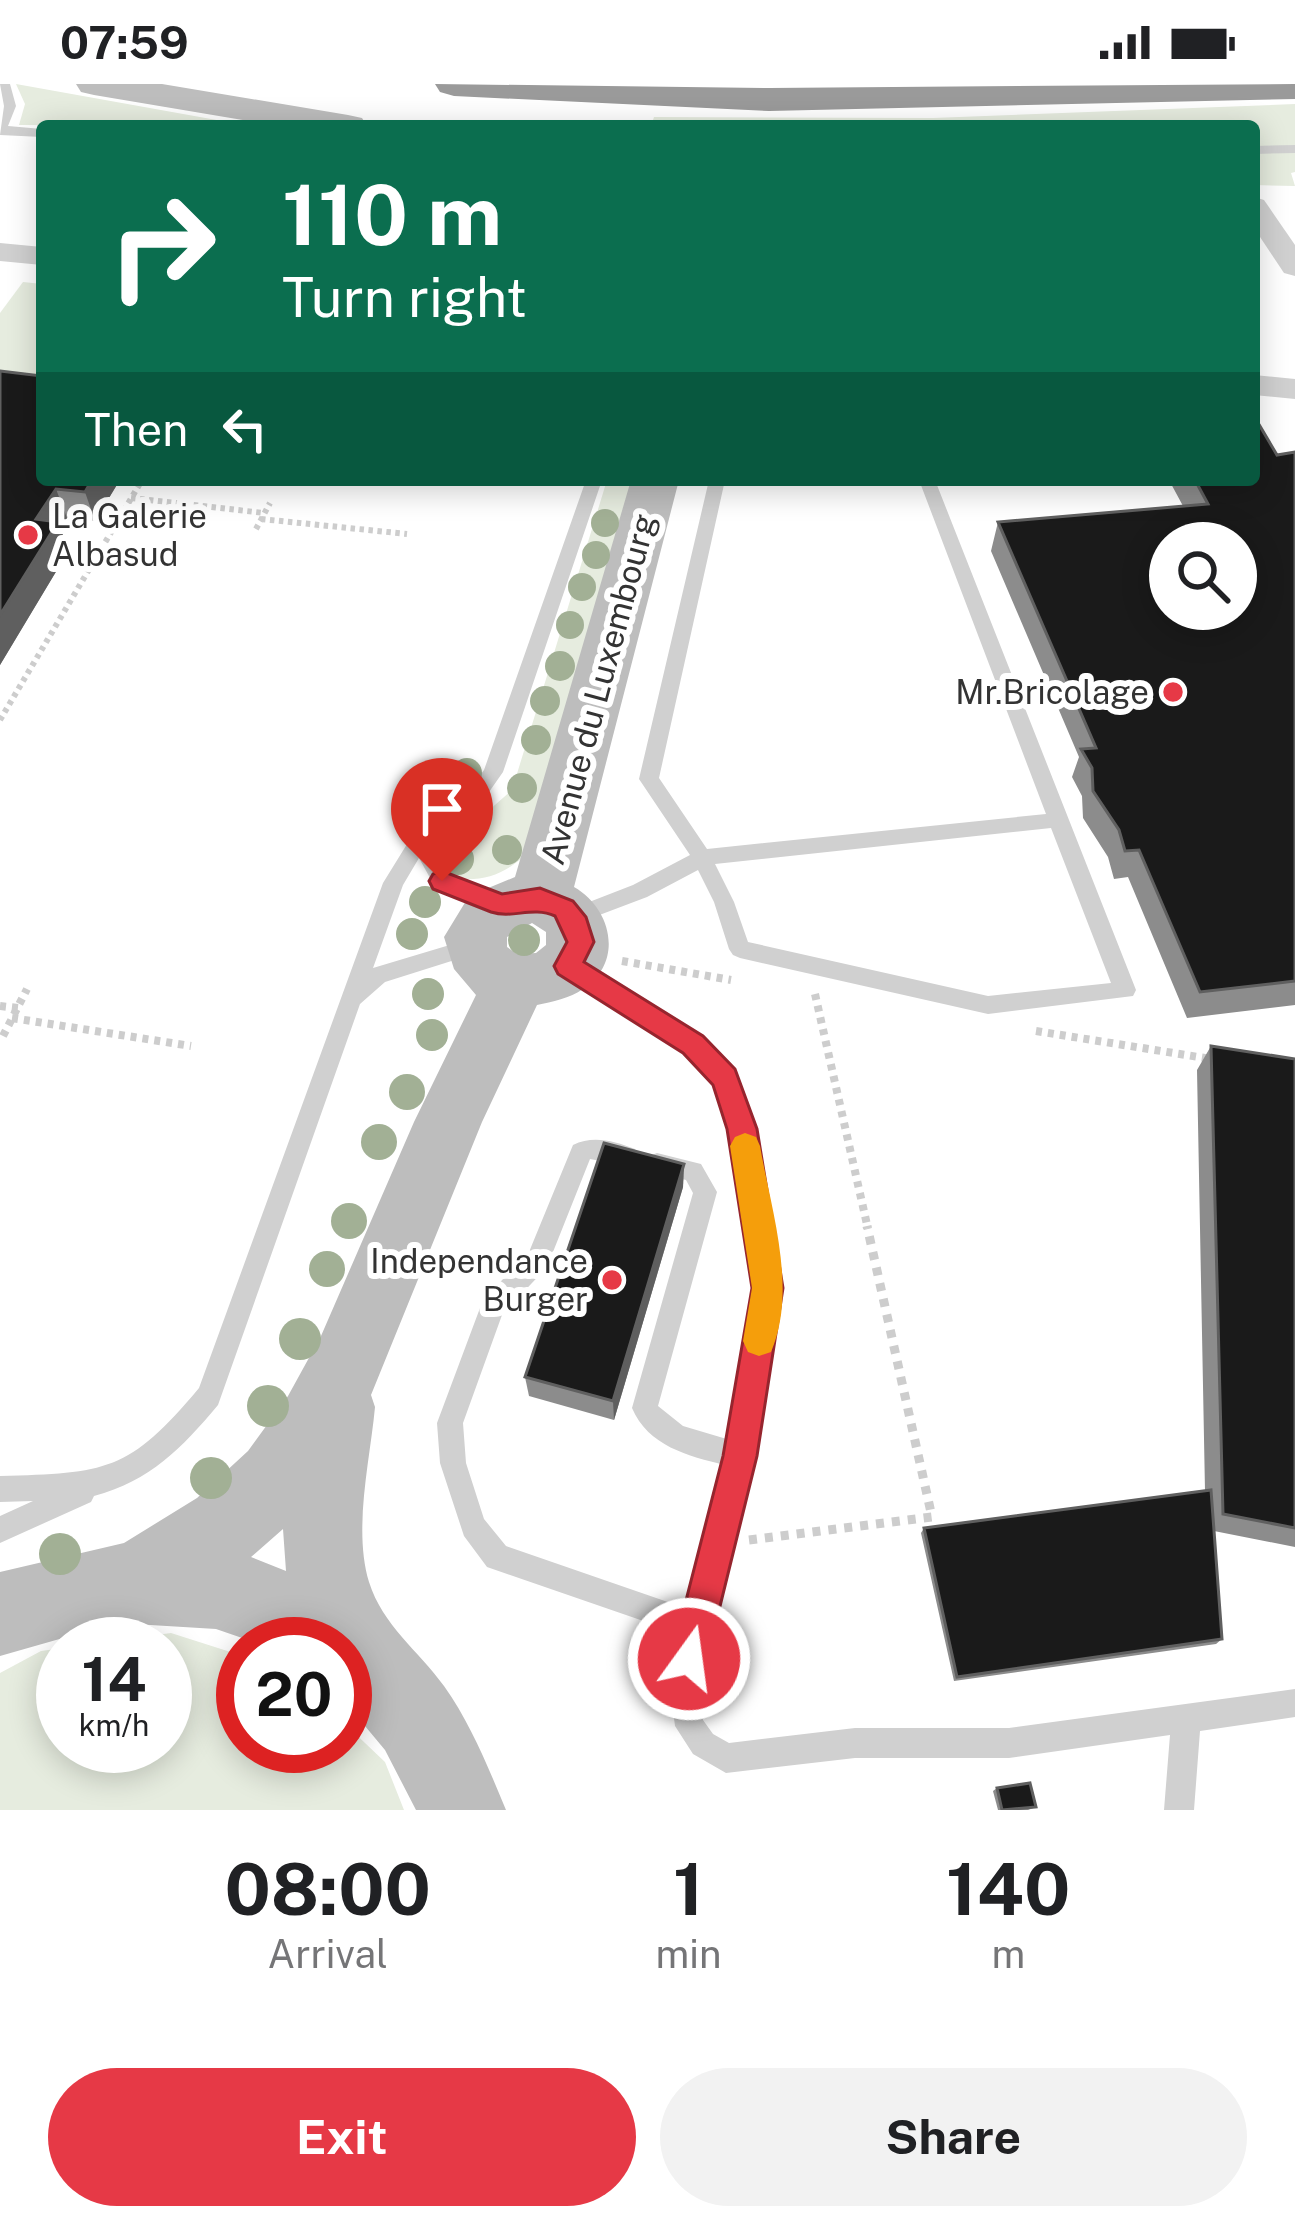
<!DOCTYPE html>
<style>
:root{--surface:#fff;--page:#f2f2f2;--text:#202124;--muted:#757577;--accent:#e63946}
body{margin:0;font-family:"Public Sans",sans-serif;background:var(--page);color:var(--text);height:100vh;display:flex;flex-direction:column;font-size:45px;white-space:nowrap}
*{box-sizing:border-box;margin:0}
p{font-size:39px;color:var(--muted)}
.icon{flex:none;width:66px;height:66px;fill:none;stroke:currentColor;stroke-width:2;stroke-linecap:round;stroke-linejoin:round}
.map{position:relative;height:1726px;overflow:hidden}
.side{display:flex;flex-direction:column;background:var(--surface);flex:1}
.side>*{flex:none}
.hud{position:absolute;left:36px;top:36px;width:1224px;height:366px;border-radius:12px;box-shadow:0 6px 30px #0003;background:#0b6e4f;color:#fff;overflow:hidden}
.fabs{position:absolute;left:1149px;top:438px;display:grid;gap:24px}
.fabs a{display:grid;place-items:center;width:108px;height:108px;border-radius:50%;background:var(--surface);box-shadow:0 6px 30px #0003;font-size:60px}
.speed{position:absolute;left:36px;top:1533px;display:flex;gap:24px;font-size:60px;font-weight:700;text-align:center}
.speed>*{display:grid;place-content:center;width:156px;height:156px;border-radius:50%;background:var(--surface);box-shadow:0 6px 30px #0003;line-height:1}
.speed small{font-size:30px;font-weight:400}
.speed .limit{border:18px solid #d22;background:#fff;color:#111}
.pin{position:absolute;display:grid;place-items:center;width:102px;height:102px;color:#fff;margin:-123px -51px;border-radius:50% 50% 50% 0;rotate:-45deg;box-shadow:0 0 12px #0007}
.pin .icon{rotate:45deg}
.me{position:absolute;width:132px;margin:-66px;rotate:14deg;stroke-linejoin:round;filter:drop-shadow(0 0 9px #0008)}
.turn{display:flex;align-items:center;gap:42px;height:252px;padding:0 48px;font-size:54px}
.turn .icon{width:156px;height:156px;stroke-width:2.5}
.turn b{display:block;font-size:84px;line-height:102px}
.then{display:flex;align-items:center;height:114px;padding:0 48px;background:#0003;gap:24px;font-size:45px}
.eta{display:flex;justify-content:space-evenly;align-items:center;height:204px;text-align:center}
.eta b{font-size:72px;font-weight:700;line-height:84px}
.primary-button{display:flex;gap:24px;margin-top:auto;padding:24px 48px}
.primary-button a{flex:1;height:138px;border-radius:72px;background:var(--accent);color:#fff;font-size:48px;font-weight:700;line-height:138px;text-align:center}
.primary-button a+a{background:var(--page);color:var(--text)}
.status{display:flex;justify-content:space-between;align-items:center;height:84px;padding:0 60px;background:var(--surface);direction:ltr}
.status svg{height:33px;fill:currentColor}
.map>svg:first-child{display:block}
.green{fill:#e6ecdf}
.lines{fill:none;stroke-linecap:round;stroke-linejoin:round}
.path-far2{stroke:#cdcdcd;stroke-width:6;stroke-dasharray:4.5 4.5;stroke-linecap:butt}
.path-far1{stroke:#cdcdcd;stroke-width:8;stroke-dasharray:6 6;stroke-linecap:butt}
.path{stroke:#cdcdcd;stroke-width:9;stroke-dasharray:8 8;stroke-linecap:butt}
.lane{fill:#d0d0d0;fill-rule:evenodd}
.street{fill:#d0d0d0;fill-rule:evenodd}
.secondary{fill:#bdbdbd;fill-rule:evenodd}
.highway{fill:#9a9a9a;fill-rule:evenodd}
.tree{fill:#a2b095}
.wall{fill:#8c8c8c}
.shaded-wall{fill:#5f5f5f}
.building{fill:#1a1a1a;stroke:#5f5f5f;stroke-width:3;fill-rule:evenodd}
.route{fill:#e63946;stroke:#96252e;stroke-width:3}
.slow{fill:#f59e0b}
.poi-dot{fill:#e63946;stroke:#fff;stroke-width:4.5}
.labels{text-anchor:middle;stroke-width:12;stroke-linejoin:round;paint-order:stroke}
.poi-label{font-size:33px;fill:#333;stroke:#fff;text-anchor:end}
.street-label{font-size:33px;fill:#333;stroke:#fff}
</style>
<div class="status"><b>07:59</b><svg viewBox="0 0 49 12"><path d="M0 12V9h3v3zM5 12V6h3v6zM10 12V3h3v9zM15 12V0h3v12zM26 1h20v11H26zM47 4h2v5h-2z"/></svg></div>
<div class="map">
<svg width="1295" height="1726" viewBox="0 0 1295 1726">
<rect width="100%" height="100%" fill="#fff"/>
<!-- green -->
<g class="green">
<polygon points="16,0 250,42 19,41 25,20"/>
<polygon points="1295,20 1295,88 1291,89 1295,102 1254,101 1254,42 651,42 654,33 933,34"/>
<polygon points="23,198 42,200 42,313 0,309 0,229"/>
<path d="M607,396H633L528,768C508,789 483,799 453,794L442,778L446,764L512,706Z"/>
<polygon points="171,1549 243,1572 243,1662 345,1662 345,1640 385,1678 404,1726 0,1726 0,1589 41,1567 63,1564 63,1662 165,1662 165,1560 91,1560"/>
</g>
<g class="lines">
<!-- path-far2 -->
<g class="path-far2">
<polyline points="131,414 264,429"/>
<polyline points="261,435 407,450"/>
<polyline points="256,445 270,419"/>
<polyline points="0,636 142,396"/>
</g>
<!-- path-far1 -->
<g class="path-far1">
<polyline points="622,877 731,896"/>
<polyline points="815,910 868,1145"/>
<polyline points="0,922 18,924"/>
<polyline points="12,934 191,962"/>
<polyline points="1036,947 1211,975"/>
<polyline points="3,952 27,905"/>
</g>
<!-- path -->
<polyline class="path" points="749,1456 932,1433 867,1142"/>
<!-- lane -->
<g class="lane">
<polygon points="0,0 10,0 16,22 8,42 42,45 42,53 0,51 4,22"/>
<polygon points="1295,61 1295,69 1254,70 1254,62"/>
<path d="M586,396H602L503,688L482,718L430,759L449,791L507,815L510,821L507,827H493L435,803L419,774L403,801L373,884L473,854L480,856L483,862L480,868L385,898L360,920L218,1321C182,1364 150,1397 94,1412L91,1418L0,1459V1432L33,1417L0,1418V1392C106,1389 129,1388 199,1304L383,799L412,752L468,708L484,686Z"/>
<path d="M709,396H725L659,694L707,765L1046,730L919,396H935L1136,906L1133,912L988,930L740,874L733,871L729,865L714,818L698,786L647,813L573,841L566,839L563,833L566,827L633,801L690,771L639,695ZM1051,744L1111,899L988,912L748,858L734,818L715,780Z"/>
<path d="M568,874L701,954L733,987L753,1045L780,1204L753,1372L703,1575L699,1611L703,1636L713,1650L729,1659L855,1644H1009L1295,1605V1633L1200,1647L1194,1726H1164L1170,1651L1009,1674H855L726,1689L693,1670L675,1642L671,1611L681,1550L487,1483L464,1452L440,1379L437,1339L480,1224L483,1216L529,1168L573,1061C593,1051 614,1057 635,1065L639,1072L635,1079L627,1082L590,1075L547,1183L502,1231L463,1339L466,1379L484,1435L506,1462L688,1525L725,1381C688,1372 648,1362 632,1324L693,1109L686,1096L649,1086L645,1079L649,1072L657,1069L701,1080L717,1108L658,1322L683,1342L730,1356L756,1204L731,1045L716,999L685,968L561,889L557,883L561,877Z"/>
</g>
<!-- street -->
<g class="street">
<polygon points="1254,113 1264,116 1295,161 1295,192 1284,189 1254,144"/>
<polygon points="0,159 42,163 42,181 0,177"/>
<polygon points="1254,291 1295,295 1295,315 1254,311"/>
</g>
<!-- secondary -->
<g class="secondary">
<polygon points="76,0 162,0 348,31 362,34 367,42 279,42 94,11 81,8"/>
<path d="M631,396H679L574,803C611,824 625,877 583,905C570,914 552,918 537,921L482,1038L371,1311L375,1323C370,1377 353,1445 369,1498C383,1542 418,1566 444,1602C471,1640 488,1683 506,1726H416L385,1666L345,1618V1560H260L216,1545L134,1540L91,1546L0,1572V1488L124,1459L197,1414L248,1367L288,1312L321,1252L414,1038L476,911L454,885L444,853L469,812L515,793ZM532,839L546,848V861L536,869L517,870L507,863V853ZM283,1445L286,1487L251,1473Z"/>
</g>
<!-- highway -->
<polygon class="highway" points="435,0 769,4 1295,0 1295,15 769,27 454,12 440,8"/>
</g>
<!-- trees -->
<g class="tree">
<circle cx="605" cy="439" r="14"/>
<circle cx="596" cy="471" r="14"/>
<circle cx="582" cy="503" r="14"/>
<circle cx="570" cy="541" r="14"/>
<circle cx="560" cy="582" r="15"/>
<circle cx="545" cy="617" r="15"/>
<circle cx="536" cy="656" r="15"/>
<circle cx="467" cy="689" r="15"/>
<circle cx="522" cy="704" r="15"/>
<circle cx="507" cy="766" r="15"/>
<circle cx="458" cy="775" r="16"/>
<circle cx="425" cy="818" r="16"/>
<circle cx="412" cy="850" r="16"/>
<circle cx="524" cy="856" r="16"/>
<circle cx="428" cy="910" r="16"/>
<circle cx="432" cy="951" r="16"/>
<circle cx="407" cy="1008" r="18"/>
<circle cx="379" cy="1058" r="18"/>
<circle cx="349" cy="1137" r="18"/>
<circle cx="327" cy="1185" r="18"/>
<circle cx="300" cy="1255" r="21"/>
<circle cx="268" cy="1322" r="21"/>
<circle cx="211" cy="1394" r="21"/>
<circle cx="60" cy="1470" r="21"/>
</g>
<!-- wall -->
<g class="wall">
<polygon points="0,287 118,399 95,437 67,434 60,444 69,466 0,581"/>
<polygon points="1295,368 1295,921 1187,934 1128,793 1114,795 1108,773 1083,734 1082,712 1072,693 1079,673 991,467 998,438 1183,422 1169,396 1254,396 1277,371"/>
<polygon points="1211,962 1295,975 1295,1463 1214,1447 1222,1555 1216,1560 954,1597 921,1449 924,1444 1205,1407 1197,986"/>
<polygon points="684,1080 683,1103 614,1336 529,1312 525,1293"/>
<polygon points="997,1704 1036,1723 1028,1726 998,1726 993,1707"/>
</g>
<!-- shaded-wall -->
<g class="shaded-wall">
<polygon points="92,396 117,396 118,399 95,437 85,408"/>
<polygon points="56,405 67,434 60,444 69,466 0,581 0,531 36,435"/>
<polygon points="684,1080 683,1103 614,1336 613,1317"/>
</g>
<!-- building -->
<g class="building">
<polygon points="0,287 42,292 42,396 92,396 85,408 56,405 36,435 58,438 0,531"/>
<path d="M1254,332L1277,371L1295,368V897L1200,908L1139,766L1125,767L1119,746L1093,707L1092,684L1081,665L1096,664L998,438L1208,420L1195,396H1254ZM1170,459H1236V525H1170Z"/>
<polygon points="1211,962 1295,975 1295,1444 1223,1430"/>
<polygon points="604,1059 684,1080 613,1317 525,1293"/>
<polygon points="1211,1406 1222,1555 957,1593 924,1444"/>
<polygon points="1030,1699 1036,1723 1002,1726 997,1704"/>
</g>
<!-- route -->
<path class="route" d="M442,787L502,810L540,804L573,817L586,833L594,858L584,878L703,952L735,985L757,1045L783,1204L757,1372L707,1575L702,1588L689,1594L676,1588L671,1575L723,1372L752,1204L727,1045L713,1001L683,969L558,890L554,882L567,858L555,832C532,822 513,835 491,828L433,805L429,797L433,790Z"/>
<!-- slow -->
<path class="slow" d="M745,1049L756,1053L760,1062C771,1126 798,1205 771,1268L759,1272L748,1268L743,1257L752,1204L730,1062L735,1053Z"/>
<!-- markers -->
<g class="poi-dot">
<circle cx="28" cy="451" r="12"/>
<circle cx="1173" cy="608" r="12"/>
<circle cx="612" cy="1196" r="12"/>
</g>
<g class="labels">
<!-- poi labels -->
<g class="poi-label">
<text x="52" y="444" text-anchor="start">La Galerie<tspan x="52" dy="38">Albasud</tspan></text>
<text x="1149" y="620">Mr.Bricolage</text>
<text x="588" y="1189">Independance<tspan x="588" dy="38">Burger</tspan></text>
</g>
<!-- street labels -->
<g class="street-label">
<text transform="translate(598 605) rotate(-75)" y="12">Avenue du Luxembourg</text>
</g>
</g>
</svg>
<div class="fabs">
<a><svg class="icon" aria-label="search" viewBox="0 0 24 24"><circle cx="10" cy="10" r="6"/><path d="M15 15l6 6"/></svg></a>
</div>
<div class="speed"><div>14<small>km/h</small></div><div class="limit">20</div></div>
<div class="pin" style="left:442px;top:797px;background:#d93025"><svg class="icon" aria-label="arrive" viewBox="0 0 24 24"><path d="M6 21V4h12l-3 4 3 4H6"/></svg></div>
<svg class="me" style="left:689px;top:1575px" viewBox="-20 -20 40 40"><circle r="17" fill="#e63946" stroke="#fff" stroke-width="3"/><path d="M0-11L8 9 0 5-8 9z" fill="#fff"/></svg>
<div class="hud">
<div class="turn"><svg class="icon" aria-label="right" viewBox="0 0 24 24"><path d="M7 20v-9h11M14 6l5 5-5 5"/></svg><div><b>110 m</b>Turn right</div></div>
<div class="then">Then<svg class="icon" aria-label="left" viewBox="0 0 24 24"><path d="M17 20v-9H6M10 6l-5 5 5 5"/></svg></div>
</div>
</div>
<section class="side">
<div class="eta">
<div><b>08:00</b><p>Arrival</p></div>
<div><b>1</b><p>min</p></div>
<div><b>140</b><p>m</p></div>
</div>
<div class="primary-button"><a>Exit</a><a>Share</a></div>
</section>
